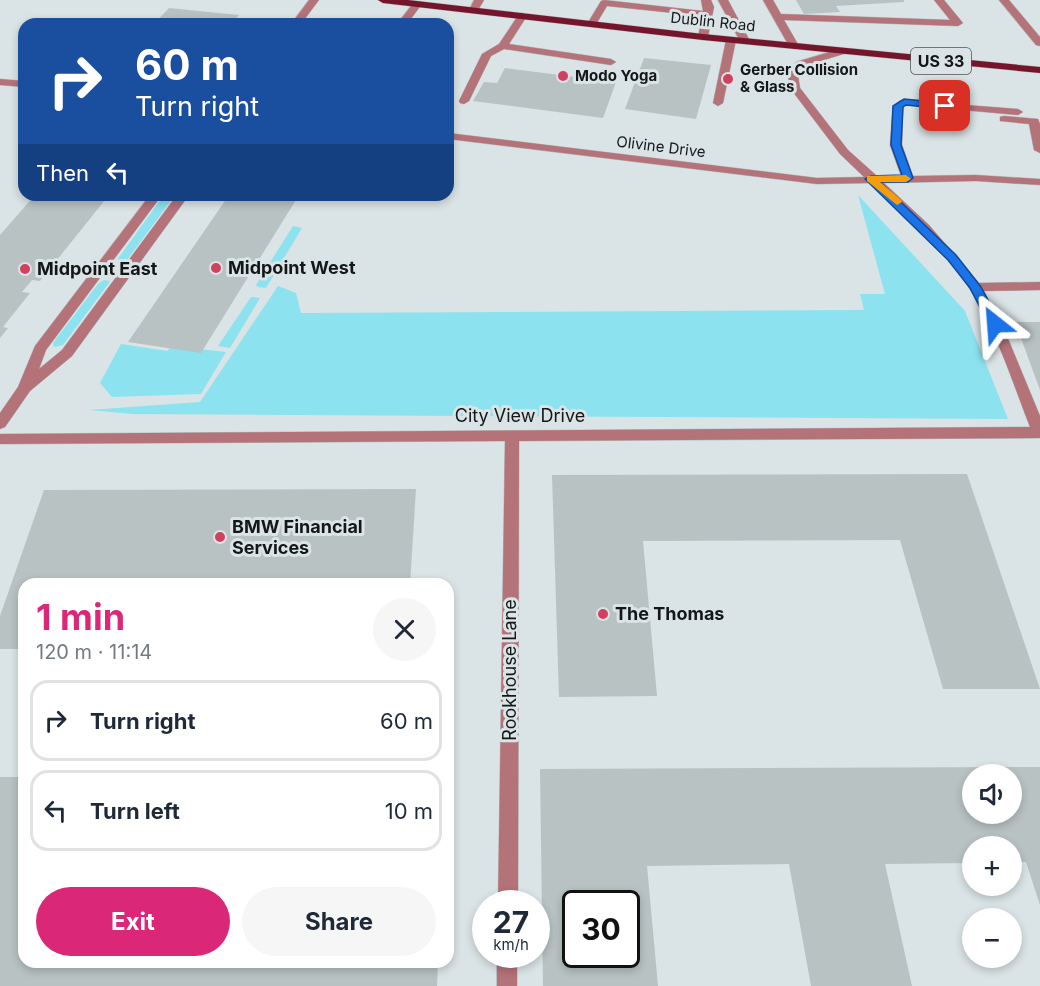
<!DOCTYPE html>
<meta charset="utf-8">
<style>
:root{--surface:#fff;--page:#f6f6f7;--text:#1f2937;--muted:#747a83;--line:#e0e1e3;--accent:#db2777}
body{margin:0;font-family:Inter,sans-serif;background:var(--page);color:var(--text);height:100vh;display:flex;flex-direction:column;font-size:22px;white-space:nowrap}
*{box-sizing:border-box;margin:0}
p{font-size:20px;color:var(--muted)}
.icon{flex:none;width:33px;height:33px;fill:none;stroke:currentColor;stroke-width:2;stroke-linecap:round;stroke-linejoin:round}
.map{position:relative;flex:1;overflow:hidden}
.details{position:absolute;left:18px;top:578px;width:436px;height:390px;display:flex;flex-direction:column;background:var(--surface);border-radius:18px;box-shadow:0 3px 9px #0003}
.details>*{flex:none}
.banner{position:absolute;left:18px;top:18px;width:436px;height:183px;border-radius:18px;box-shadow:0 3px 9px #0003;background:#1a4fa0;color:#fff;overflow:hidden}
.fabs{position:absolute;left:962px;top:764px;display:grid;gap:12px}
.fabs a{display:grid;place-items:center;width:60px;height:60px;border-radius:50%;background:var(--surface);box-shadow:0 3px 9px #0003;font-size:30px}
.speed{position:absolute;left:472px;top:890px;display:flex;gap:12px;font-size:30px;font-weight:700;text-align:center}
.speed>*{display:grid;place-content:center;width:78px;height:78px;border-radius:50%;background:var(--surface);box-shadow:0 3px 9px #0003;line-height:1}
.speed small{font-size:15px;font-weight:400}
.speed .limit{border:3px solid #111;border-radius:9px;background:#fff;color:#111}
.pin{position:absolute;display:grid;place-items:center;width:51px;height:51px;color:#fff;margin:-26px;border-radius:12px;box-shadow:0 3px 9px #0006}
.me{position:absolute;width:66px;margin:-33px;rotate:332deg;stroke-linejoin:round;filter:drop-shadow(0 0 4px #0008)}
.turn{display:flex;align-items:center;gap:21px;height:126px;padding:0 18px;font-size:27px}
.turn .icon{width:78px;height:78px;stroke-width:2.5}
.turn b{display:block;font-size:42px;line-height:51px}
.then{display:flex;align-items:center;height:57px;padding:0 18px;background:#0003;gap:12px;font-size:22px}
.round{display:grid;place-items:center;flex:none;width:63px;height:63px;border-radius:32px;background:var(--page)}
.head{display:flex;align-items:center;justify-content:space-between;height:102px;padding:0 18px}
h1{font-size:36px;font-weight:700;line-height:45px;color:var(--accent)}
.primary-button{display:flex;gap:12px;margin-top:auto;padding:12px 18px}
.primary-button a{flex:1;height:69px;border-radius:36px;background:var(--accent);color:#fff;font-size:24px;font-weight:700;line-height:69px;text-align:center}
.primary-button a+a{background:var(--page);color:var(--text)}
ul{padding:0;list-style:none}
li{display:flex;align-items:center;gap:18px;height:81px;margin:0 12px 9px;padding:0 6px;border:3px solid var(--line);border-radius:18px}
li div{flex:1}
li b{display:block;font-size:22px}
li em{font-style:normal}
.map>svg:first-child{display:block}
.green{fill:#8ce2ef}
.building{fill:#b8c2c3;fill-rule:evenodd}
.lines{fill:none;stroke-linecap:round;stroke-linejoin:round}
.minor-casing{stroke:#b6bec0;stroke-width:1}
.major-casing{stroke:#b6bec0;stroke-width:1}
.minor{fill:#b47279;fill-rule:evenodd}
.major{fill:#74152c;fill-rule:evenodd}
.route{fill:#1a73e8;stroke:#114b97;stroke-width:1.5}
.slow{fill:#f59e0b}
.poi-dot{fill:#d1415e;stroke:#dae3e5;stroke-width:2}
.labels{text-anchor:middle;stroke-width:6;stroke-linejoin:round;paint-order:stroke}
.far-street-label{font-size:15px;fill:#131717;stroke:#dae3e5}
.far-poi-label{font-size:15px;font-weight:bold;fill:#131717;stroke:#dae3e5;text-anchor:start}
.shield{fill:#dae3e5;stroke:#4f5455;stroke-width:1.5}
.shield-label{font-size:16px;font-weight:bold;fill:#131717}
.poi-label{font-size:18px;font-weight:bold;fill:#131717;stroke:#dae3e5;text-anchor:start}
.street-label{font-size:18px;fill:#131717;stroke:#dae3e5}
</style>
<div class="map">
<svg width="1040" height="986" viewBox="0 0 1040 986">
<rect width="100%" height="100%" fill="#dae3e5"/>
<!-- green -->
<g class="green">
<polygon points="164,195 175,195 127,260 117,260"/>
<polygon points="858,195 965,311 1008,419 133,414 89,410 200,402 278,286 296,293 301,313 864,310 860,294 885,294"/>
<polygon points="293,226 302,228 266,288 258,287 256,285"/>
<polygon points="104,280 110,281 109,283 63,345 54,347 53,343 98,284"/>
<polygon points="251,297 260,298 230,348 218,346"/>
<polygon points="121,344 167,351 172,346 226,352 201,394 112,397 100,383"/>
</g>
<!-- building -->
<g class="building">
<polygon points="796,0 904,0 904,2 836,6 840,12 804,14"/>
<polygon points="169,8 239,15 231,24 154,24"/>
<polygon points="644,58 711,65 696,119 625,109"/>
<polygon points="505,68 616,82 603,118 473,101 484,82 497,83"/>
<polygon points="35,195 109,195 40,281 32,280 22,292 30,293 3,327 8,328 0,338 0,235"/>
<polygon points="229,195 299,195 201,353 128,342"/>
<polygon points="1015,322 1040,322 1040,390"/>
<polygon points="967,474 1040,689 943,689 900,540 643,541 657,696 559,697 552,475"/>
<polygon points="416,489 410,584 24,584 24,649 0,649 0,616 44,490"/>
<path d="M1040,767V905L1026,862H1011V846H972V863L885,864L912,986H811L789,864L647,866L658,986H543L540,769ZM972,774H1011V813H972ZM576,903H627V954H576Z"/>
<polygon points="0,777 24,777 24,962 438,962 437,986 0,986"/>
</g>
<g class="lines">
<defs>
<g id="minor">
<polygon points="309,0 319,0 301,24 291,24"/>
<polygon points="474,0 484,0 477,12 474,13 469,10"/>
<polygon points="604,0 703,11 701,0 711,0 714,7 708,37 703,40 698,37 702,16 607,6 595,26 589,26 587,24 601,1"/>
<polygon points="718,0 728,0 750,41 749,43 741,43"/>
<polygon points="763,0 773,0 781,14 950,20 934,0 944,0 963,23 958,26 784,20 799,46 794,49 789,46"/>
<polygon points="999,0 1009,0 1040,37 1040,46 1036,45"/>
<polygon points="414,2 422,4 407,24 397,24"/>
<polygon points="522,13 527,16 509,44 611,59 616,62 611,65 504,49 491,56 469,101 464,104 460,103 459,101 482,54 499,44 519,14"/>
<polygon points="731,37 736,40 723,103 718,106 713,103 726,40"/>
<path d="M843,48L848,51L847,53L804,66L798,75L800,88L848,150L877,176H901L890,145L893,106L901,100L1018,109L1023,112L1018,115L907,105L903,107L902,145L913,176L976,175L1040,179V185L976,181L884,183L929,225L979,283L1040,282V290L983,291L1002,324L1040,416V438L519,441L518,903H498L505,441L0,444V434L1030,427C1012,381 996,329 969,288C943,248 905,216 871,183L817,184L448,139V133L817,178L864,177L840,154L790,88L788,75L796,62Z"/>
<polygon points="0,79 24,81 24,87 0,85"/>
<polygon points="1004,116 1038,119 1040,124 1040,153 1034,150 1029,124 1000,121 1000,117"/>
<polygon points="150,195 162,195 46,350 39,369 62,350 177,195 189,195 72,356 30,391 5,427 0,429 0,413 18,387 35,346"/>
<rect x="497" y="954" width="20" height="32"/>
</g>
<polygon id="major" points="378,0 408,0 703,34 1040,67 1040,73 703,40 383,3"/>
</defs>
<!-- minor casing -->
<use href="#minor" class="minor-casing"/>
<!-- major casing -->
<use href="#major" class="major-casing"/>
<!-- minor -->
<use href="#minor" class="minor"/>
<!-- major -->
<use href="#major" class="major"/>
</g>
<!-- route -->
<polygon class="route" points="904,99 945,103 950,106 945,109 906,105 903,107 901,145 913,178 908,182 880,182 956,255 981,287 1001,324 999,327 990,327 970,288 948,260 865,179 871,176 902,175 891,145 893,106"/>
<!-- slow -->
<polygon class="slow" points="867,176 906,175 911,179 906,182 880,182 901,200 902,202 897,205 867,181"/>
<!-- markers -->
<g class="poi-dot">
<circle cx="563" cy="76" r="6"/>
<circle cx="728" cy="79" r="6"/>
<circle cx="216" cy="268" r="6"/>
<circle cx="25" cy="269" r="6"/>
<circle cx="220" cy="537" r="6"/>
<circle cx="603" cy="614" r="6"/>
</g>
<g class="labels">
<!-- far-street labels -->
<g class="far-street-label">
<text transform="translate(713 22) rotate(6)" y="5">Dublin Road</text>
<text transform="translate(661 147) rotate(7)" y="5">Olivine Drive</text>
</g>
<!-- far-poi labels -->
<g class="far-poi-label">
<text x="740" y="75">Gerber Collision<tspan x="740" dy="17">&amp; Glass</tspan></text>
<text x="575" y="81">Modo Yoga</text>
</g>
<!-- shield labels -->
<rect class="shield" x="911" y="48" width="60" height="26" rx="4.5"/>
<g class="shield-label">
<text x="941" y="67">US 33</text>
</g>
<!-- poi labels -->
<g class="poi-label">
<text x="228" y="274">Midpoint West</text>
<text x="37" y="275">Midpoint East</text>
<text x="232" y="533">BMW Financial<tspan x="232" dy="21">Services</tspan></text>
<text x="615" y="620">The Thomas</text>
</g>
<!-- street labels -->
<g class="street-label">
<text x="520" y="422">City View Drive</text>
<text transform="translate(510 670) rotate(-90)" y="6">Rookhouse Lane</text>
</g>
</g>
</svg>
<div class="fabs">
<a><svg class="icon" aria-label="sound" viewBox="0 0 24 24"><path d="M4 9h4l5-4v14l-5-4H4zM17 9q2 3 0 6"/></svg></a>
<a>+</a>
<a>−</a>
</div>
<div class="speed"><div>27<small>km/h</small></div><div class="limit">30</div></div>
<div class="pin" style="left:945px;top:106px;background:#d93025"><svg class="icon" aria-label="arrive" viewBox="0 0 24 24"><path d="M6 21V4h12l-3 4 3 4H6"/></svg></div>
<svg class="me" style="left:995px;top:324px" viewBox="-20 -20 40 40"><path d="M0-17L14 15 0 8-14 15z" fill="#1a73e8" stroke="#fff" stroke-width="4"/></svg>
<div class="banner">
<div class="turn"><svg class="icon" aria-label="right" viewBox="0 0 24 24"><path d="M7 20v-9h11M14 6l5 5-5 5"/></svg><div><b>60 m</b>Turn right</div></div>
<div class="then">Then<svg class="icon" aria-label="left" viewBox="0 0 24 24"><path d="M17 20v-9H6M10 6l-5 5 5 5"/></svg></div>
</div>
<section class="details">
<div class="head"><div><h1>1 min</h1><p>120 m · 11:14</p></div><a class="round"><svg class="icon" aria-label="close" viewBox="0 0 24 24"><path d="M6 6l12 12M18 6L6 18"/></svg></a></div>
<ul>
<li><svg class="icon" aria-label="right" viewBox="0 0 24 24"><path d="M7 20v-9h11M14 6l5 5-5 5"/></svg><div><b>Turn right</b></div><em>60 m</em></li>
<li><svg class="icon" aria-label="left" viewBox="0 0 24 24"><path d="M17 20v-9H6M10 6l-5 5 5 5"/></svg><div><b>Turn left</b></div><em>10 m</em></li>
</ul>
<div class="primary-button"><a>Exit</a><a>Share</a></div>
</section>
</div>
